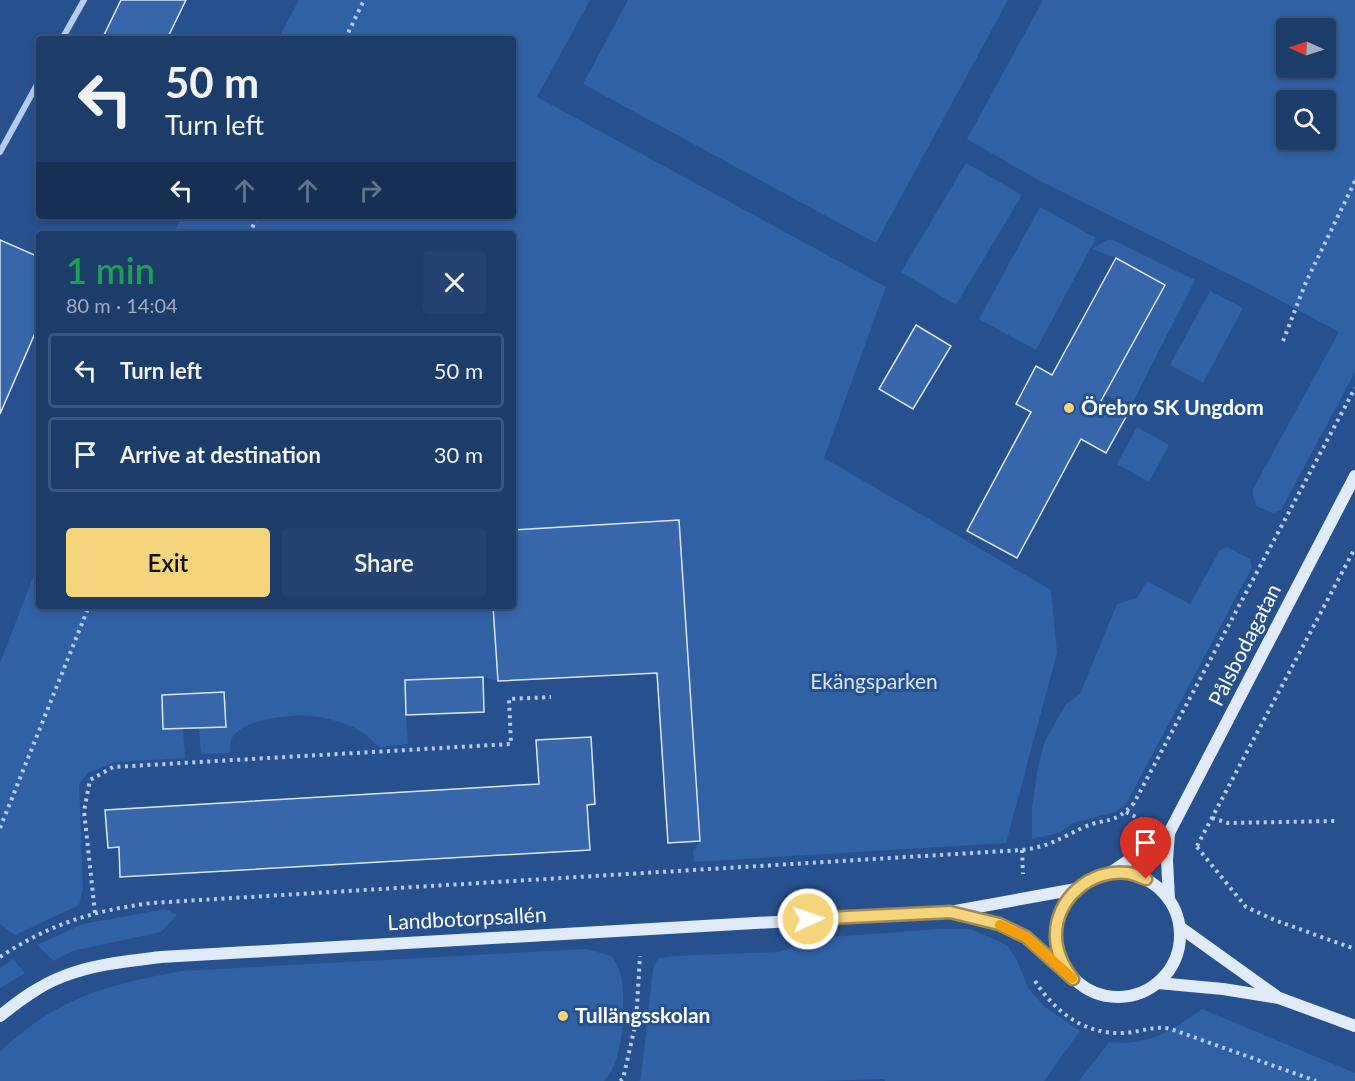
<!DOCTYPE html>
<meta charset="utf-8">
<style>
:root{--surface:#1c3c6a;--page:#254370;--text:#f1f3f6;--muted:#a0adc1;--line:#3a567e;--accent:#f4d57b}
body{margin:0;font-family:Lato,sans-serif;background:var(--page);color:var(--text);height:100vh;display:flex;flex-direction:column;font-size:22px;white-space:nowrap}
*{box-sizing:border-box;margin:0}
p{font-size:20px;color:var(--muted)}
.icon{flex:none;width:33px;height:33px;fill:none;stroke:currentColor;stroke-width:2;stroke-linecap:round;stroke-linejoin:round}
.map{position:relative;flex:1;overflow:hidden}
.sheet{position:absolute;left:36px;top:231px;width:480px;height:378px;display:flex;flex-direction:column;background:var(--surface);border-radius:6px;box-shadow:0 3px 9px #0003,0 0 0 2px var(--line)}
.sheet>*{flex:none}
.banner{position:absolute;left:36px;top:36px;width:480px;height:183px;border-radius:6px;box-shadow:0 3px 9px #0003,0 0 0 2px var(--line);background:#1c3c6a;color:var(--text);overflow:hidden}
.needle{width:39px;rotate:273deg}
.controls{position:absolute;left:1276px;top:18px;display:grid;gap:12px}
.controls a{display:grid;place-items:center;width:60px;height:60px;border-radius:6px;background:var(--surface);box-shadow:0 3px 9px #0003,0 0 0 2px var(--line);font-size:30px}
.pin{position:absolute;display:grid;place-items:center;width:51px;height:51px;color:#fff;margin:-62px -26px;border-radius:50% 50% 50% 0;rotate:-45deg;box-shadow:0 0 6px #0007}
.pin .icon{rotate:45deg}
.me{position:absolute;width:66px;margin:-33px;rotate:87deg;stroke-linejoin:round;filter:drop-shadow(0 0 4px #0008)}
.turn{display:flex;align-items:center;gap:21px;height:126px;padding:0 30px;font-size:27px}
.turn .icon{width:78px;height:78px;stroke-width:2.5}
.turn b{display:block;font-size:42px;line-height:51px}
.lanes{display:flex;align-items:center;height:57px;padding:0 30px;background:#0003;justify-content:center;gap:30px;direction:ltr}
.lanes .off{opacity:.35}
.round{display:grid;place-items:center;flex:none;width:63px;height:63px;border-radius:6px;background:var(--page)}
.headline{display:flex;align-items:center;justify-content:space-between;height:102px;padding:0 30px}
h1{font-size:36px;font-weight:600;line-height:45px;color:#1e9e55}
.cta{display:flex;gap:12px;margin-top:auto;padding:12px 30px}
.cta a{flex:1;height:69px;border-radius:6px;background:var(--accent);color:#111;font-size:24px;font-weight:600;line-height:69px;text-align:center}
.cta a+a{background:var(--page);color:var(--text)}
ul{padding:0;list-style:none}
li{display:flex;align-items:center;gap:18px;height:75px;margin:0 12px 9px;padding:0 18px;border:3px solid var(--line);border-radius:6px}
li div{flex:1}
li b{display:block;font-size:22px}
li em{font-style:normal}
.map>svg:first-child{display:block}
.green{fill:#3061a5;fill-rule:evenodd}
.building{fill:#3766aa;stroke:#dbe7f8;stroke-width:1.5}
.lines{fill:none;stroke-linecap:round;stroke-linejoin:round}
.path{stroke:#b6cceb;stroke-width:4;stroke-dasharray:3 4.5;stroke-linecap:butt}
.street{stroke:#b6cceb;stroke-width:6}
.secondary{stroke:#e1eaf9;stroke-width:12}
.route-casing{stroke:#9f8a50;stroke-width:15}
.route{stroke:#f4d57b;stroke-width:10}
.slow{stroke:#f59e0b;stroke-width:10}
.poi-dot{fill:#f4d57b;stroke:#26508e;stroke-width:2}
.labels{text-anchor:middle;stroke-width:6;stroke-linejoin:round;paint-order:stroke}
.poi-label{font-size:21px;font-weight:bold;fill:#fff;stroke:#26508e;text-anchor:start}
.street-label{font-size:21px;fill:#fff;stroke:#26508e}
.park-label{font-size:21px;fill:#dbe7f8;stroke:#26508e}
</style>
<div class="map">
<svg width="1355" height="1081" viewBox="0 0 1355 1081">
<rect width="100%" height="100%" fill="#26508e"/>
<!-- green -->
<g class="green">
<polygon points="299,0 590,0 537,97 886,287 824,458 1051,590 1057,653 1006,843 694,862 693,851 700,841 679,520 513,530 513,234 173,234 183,216 513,216 513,39 278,39"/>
<polygon points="628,0 1008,0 876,243 583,84"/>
<path d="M1043,0H1355V372L1281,510L1273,513L1256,506L1252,491L1339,332L1255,287L1038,180L967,139ZM1287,28H1326V68H1287ZM1287,100H1326V140H1287Z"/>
<polygon points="966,163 1022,195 956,305 901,272"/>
<polygon points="1040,207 1096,238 1036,350 979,319"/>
<polygon points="1107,240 1113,240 1195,280 1135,398 1130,404 1124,405 1105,395 1164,285 1116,258 1092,249"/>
<polygon points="1210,291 1243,308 1203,383 1170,365"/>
<polygon points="1137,427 1169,445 1149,482 1117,464"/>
<polygon points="1228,547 1250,559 1252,567 1126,804 1115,812 1073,823 1059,833 1032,839 1032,807 1038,767 1045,741 1066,704 1080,694 1117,604 1137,598 1147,581 1190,604 1220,550"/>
<path d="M39,562V606H493L498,681L483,677L406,715L408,744L379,747C371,739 363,732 353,727C340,722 325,717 312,716C292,714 242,719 232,738C230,742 230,749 230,753L201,754L199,728L226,727L224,692L162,695L163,729L183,728L185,758L115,762L88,773L79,785L83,889L79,905L15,935L0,924V663Z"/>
<polygon points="165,909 177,915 161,932 72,951 54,961 37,945 83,924"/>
<polygon points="940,929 971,929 1007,945 1017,960 1028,988 1045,1007 1080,1031 1044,1081 885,1081 884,1079 824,1081 639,1081 641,1078 653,969 658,958 675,956 779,952 818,938"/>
<path d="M586,949L612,956C617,964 621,972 622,982C625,1010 624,1061 604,1081H0V1052C56,998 108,984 183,971Z"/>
<polygon points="13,959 25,973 0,988 0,968"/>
<path d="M1202,1009L1355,1073V1081H1079L1109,1042C1147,1047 1173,1030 1202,1009Z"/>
</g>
<!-- building -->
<g class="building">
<polygon points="121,0 186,0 167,39 102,39"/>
<polygon points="0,240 39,257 39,324 0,414"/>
<polygon points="1116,258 1165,285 1101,401 1127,415 1106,453 1081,439 1017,558 967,531 1031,412 1016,404 1036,366 1052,375"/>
<polygon points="916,325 951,346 913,409 879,389"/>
<polygon points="679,520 700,841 668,843 657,673 498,681 493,606 513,606 513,530"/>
<polygon points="483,677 484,712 406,715 405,680"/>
<polygon points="224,692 226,727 163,729 162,695"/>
<polygon points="591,737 595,804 587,805 590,850 120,877 119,847 108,848 105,810 539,784 536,740"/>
</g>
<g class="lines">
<!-- path -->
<g class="path">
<polyline points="345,39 364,0"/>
<polyline points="249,234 258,216"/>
<polyline points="1283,341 1306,282 1355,181"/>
<polyline points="1126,812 1142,820"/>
<polyline points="1212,818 1228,823 1335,821"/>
<polyline points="0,828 89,606"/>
<polyline points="1197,846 1355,548"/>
<polyline points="1197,847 1246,907 1277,921 1355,949"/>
<polyline points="1022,850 1023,874"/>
<polyline points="95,913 84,811 90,780 113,767 511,744 509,699 551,697"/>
<path d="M0,957C50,924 92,911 151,903L1022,850C1051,846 1059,839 1084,827C1107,817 1113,826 1134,803L1355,388"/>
<path d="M1035,981C1055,1012 1085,1035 1124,1033C1140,1032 1155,1025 1171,1029L1316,1081"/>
<polyline points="620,1081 623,1079 636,1022 640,956"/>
</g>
<!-- street -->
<g class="street">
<polyline points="62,39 84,0"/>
<polyline points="0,152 39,81"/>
</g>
<!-- secondary -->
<g class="secondary">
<circle cx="1118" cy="935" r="62"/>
<polyline points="1110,873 1169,833"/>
<polyline points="1169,899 1167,860 1169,833 1355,476"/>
<polyline points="955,913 999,924 1026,937 1064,971"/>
<polyline points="1181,928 1276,996"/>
<polyline points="1158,983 1223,989 1279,998 1355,1026"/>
<path d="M0,1016C20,1000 40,985 64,976C94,964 129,961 161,957L950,912L1076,889"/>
</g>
</g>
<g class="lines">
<defs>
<path id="route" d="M808,919L950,912L999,924L1026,937L1073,979C1063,966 1056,952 1056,936C1055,899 1091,868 1128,873C1134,874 1140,877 1146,879"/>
</defs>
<!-- route casing -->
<use href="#route" class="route-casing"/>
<!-- route -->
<use href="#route" class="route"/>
<!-- slow -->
<polyline class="slow" points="1000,925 1026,937 1072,978"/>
</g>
<!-- markers -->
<g class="poi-dot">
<circle cx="1069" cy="408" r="6"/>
<circle cx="563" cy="1016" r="6"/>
</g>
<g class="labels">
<!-- poi labels -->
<g class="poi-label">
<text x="1081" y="415">Örebro SK Ungdom</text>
<text x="575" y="1023">Tullängsskolan</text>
</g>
<!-- street labels -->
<g class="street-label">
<text transform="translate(1245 645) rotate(-63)" y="7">Pålsbodagatan</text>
<text transform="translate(467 919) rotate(-3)" y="7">Landbotorpsallén</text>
</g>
<!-- park labels -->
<g class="park-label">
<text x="874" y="689">Ekängsparken</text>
</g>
</g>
</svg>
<div class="controls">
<a><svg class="needle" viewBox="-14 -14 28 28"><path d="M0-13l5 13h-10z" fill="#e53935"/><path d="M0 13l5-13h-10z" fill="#a0adc1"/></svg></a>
<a><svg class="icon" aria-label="search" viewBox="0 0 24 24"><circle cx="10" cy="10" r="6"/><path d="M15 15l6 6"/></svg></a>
</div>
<div class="pin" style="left:1146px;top:879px;background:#d93025"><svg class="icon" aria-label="arrive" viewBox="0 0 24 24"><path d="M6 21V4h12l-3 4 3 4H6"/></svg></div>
<svg class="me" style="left:808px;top:919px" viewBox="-20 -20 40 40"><circle r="17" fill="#f4d57b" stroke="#fff" stroke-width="3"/><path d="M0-11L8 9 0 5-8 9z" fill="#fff"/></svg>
<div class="banner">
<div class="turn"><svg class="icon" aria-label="left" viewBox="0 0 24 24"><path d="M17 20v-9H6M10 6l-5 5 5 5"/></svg><div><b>50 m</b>Turn left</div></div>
<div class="lanes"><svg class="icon" aria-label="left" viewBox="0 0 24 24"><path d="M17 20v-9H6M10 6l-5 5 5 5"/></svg><svg class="icon off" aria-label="ahead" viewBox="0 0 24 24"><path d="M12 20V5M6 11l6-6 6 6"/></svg><svg class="icon off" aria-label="ahead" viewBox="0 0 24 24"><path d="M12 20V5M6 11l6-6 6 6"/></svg><svg class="icon off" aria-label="right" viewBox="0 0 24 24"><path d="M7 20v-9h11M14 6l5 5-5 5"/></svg></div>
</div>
<section class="sheet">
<div class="headline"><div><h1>1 min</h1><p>80 m · 14:04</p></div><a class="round"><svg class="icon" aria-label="close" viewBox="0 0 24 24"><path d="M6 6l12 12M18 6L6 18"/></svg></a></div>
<ul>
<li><svg class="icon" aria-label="left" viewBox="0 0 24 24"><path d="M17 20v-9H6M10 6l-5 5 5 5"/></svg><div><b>Turn left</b></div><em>50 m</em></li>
<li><svg class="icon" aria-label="arrive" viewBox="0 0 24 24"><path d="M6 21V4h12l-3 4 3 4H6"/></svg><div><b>Arrive at destination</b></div><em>30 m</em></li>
</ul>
<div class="cta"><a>Exit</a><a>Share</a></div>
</section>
</div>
